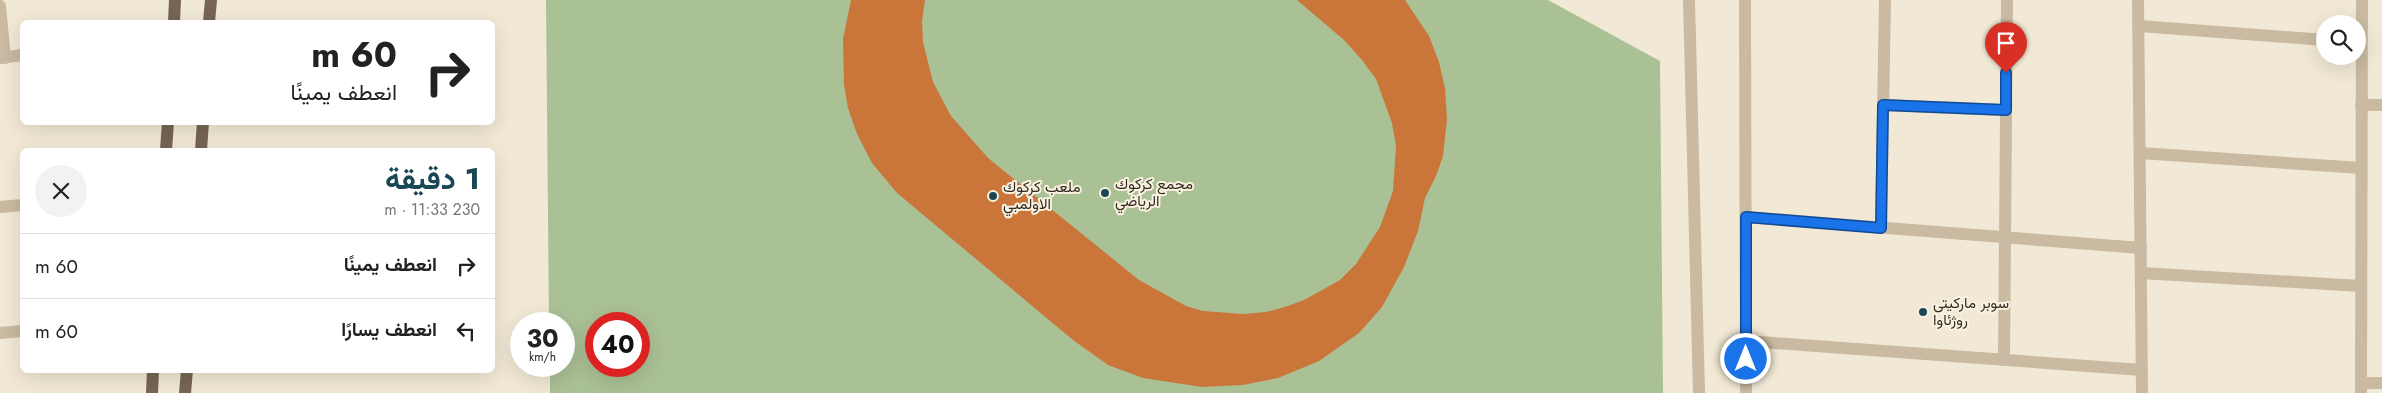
<!DOCTYPE html>
<html lang="ar">
<meta charset="utf-8">
<style>
:root{--surface:#fff;--page:#f2f2f2;--text:#222;--muted:#767676;--line:#e0e0e0;--accent:#194755}
body{margin:0;font-family:Jost,Vazirmatn,sans-serif;background:var(--page);color:var(--text);direction:rtl;height:100vh;display:flex;flex-direction:column;font-size:19px;white-space:nowrap}
*{box-sizing:border-box;margin:0}
p{font-size:16px;color:var(--muted)}
.icon{flex:none;width:28px;height:28px;fill:none;stroke:currentColor;stroke-width:2;stroke-linecap:round;stroke-linejoin:round}
.map{position:relative;flex:1;overflow:hidden;direction:ltr}
.details{position:absolute;left:20px;top:148px;width:475px;height:225px;display:flex;flex-direction:column;background:var(--surface);border-radius:8px;box-shadow:0 5px 20px #0002;direction:rtl}
.details>*{flex:none}
.banner{position:absolute;left:20px;top:20px;width:475px;height:105px;border-radius:8px;box-shadow:0 5px 20px #0002;direction:rtl;background:#fff;color:var(--text);overflow:hidden}
.fabs{position:absolute;left:2316px;top:15px;display:grid;gap:10px}
.fabs a{display:grid;place-items:center;width:50px;height:50px;border-radius:50%;background:var(--surface);box-shadow:0 5px 20px #0002;font-size:25px}
.speed{position:absolute;left:510px;top:312px;display:flex;gap:10px;font-size:25px;font-weight:700;text-align:center}
.speed>*{display:grid;place-content:center;width:65px;height:65px;border-radius:50%;background:var(--surface);box-shadow:0 5px 20px #0002;line-height:1}
.speed small{font-size:12px;font-weight:400}
.speed .limit{border:8px solid #d22;background:#fff;color:#111}
.pin{position:absolute;display:grid;place-items:center;width:42px;height:42px;color:#fff;margin:-51px -21px;border-radius:50% 50% 50% 0;rotate:-45deg;box-shadow:0 0 5px #0007}
.pin .icon{rotate:45deg}
.me{position:absolute;width:55px;margin:-28px;rotate:0deg;stroke-linejoin:round;filter:drop-shadow(0 0 4px #0008)}
.turn{display:flex;align-items:center;gap:18px;height:105px;padding:0 15px;font-size:22px}
.turn .icon{width:65px;height:65px;stroke-width:2.5}
.turn b{display:block;font-size:35px;line-height:42px}
.round{display:grid;place-items:center;flex:none;width:52px;height:52px;border-radius:26px;background:var(--page)}
.headline{display:flex;align-items:center;justify-content:space-between;height:85px;padding:0 15px}
h1{font-size:30px;font-weight:700;line-height:38px;color:var(--accent)}
ul{padding:0;list-style:none}
li{display:flex;align-items:center;gap:15px;height:65px;padding:0 15px;border-top:1px solid var(--line)}
li div{flex:1}
li b{display:block;font-size:19px}
li em{font-style:normal}
.map>svg:first-child{display:block}
.green{fill:#aac095;fill-rule:evenodd}
.building{fill:#ca763b}
.lines{fill:none;stroke-linecap:round;stroke-linejoin:round}
.minor{stroke:#c9baa1;stroke-width:12}
.major{stroke:#766555;stroke-width:12}
.route-casing{stroke:#114b97;stroke-width:12}
.route{stroke:#1a73e8;stroke-width:9}
.poi-dot{fill:#194755;stroke:#f9f2e1;stroke-width:2}
.labels{text-anchor:middle;stroke-width:4;stroke-linejoin:round;paint-order:stroke}
.poi-label{font-size:15px;fill:#332b24;stroke:#f9f2e1;text-anchor:start}
</style>
<div class="map">
<svg width="2382" height="393" viewBox="0 0 2382 393">
<rect width="100%" height="100%" fill="#f1e9d5"/>
<!-- green -->
<path class="green" d="M546,0H1548L1660,61L1663,393H550V366H564V324H549ZM596,324H639V366H596Z"/>
<!-- building -->
<polygon class="building" points="851,0 925,0 922,21 923,42 933,82 951,116 988,158 1139,280 1186,306 1203,311 1243,314 1266,312 1285,307 1304,300 1340,280 1356,264 1380,227 1393,191 1396,146 1392,123 1376,79 1362,60 1344,40 1297,0 1405,0 1429,36 1439,62 1445,88 1447,120 1443,156 1436,176 1425,198 1418,231 1404,267 1382,307 1359,333 1319,361 1278,378 1243,385 1202,387 1143,378 1108,365 1073,340 897,193 872,163 857,134 848,108 844,85 843,39"/>
<g class="lines">
<!-- minor -->
<g class="minor">
<polyline points="1689,0 1699,393"/>
<polyline points="1745,0 1746,393"/>
<polyline points="2138,0 2142,393"/>
<polyline points="0,6 5,58"/>
<polyline points="2139,26 2325,40"/>
<polyline points="0,58 22,55"/>
<polyline points="1883,105 2006,110"/>
<polyline points="2361,105 2382,105"/>
<polyline points="2140,153 2361,168"/>
<polyline points="0,207 22,205"/>
<polyline points="1746,217 2141,248"/>
<polyline points="1881,228 1885,0"/>
<polyline points="2141,273 2361,286"/>
<polyline points="0,333 22,331"/>
<polyline points="1746,341 2142,370"/>
<polyline points="2004,360 2007,0"/>
<polyline points="2361,383 2382,383"/>
<polyline points="2361,393 2362,0"/>
</g>
<!-- major -->
<g class="major">
<polyline points="174,22 175,0"/>
<polyline points="209,22 211,0"/>
<polyline points="166,150 168,122"/>
<polyline points="201,150 203,122"/>
<polyline points="152,393 153,370"/>
<polyline points="185,393 187,370"/>
</g>
</g>
<g class="lines">
<defs>
<polyline id="route" points="1746,359 1746,217 1881,228 1883,105 2006,110 2006,73"/>
</defs>
<!-- route casing -->
<use href="#route" class="route-casing"/>
<!-- route -->
<use href="#route" class="route"/>
</g>
<!-- markers -->
<g class="poi-dot">
<circle cx="1105" cy="193" r="5"/>
<circle cx="993" cy="196" r="5"/>
<circle cx="1923" cy="312" r="5"/>
</g>
<g class="labels">
<!-- poi labels -->
<g class="poi-label">
<text x="1115" y="189">مجمع كركوك<tspan x="1115" dy="17">الرياضي</tspan></text>
<text x="1003" y="192">ملعب كركوك<tspan x="1003" dy="17">الاولمبي</tspan></text>
<text x="1933" y="308">سوبر ماركيتى<tspan x="1933" dy="17">روژئاوا</tspan></text>
</g>
</g>
</svg>
<div class="fabs">
<a><svg class="icon" aria-label="search" viewBox="0 0 24 24"><circle cx="10" cy="10" r="6"/><path d="M15 15l6 6"/></svg></a>
</div>
<div class="speed"><div>30<small>km/h</small></div><div class="limit">40</div></div>
<div class="pin" style="left:2006px;top:73px;background:#d93025"><svg class="icon" aria-label="arrive" viewBox="0 0 24 24"><path d="M6 21V4h12l-3 4 3 4H6"/></svg></div>
<svg class="me" style="left:1746px;top:359px" viewBox="-20 -20 40 40"><circle r="17" fill="#1a73e8" stroke="#fff" stroke-width="3"/><path d="M0-11L8 9 0 5-8 9z" fill="#fff"/></svg>
<div class="banner">
<div class="turn"><svg class="icon" aria-label="right" viewBox="0 0 24 24"><path d="M7 20v-9h11M14 6l5 5-5 5"/></svg><div><b>60 m</b>انعطف يمينًا</div></div>
</div>
<section class="details">
<div class="headline"><div><h1>1 دقيقة</h1><p>230 m · 11:33</p></div><a class="round"><svg class="icon" aria-label="close" viewBox="0 0 24 24"><path d="M6 6l12 12M18 6L6 18"/></svg></a></div>
<ul>
<li><svg class="icon" aria-label="right" viewBox="0 0 24 24"><path d="M7 20v-9h11M14 6l5 5-5 5"/></svg><div><b>انعطف يمينًا</b></div><em>60 m</em></li>
<li><svg class="icon" aria-label="left" viewBox="0 0 24 24"><path d="M17 20v-9H6M10 6l-5 5 5 5"/></svg><div><b>انعطف يسارًا</b></div><em>60 m</em></li>
</ul>
</section>
</div>
